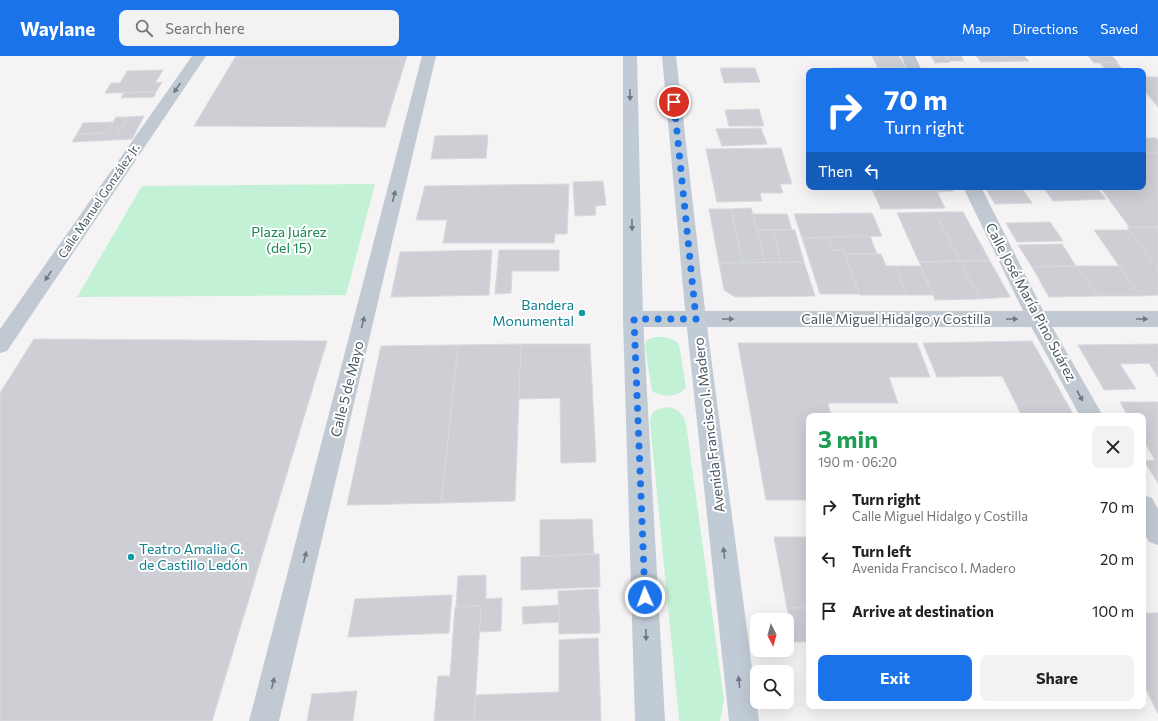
<!DOCTYPE html>
<meta charset="utf-8">
<style>
:root{--surface:#fff;--page:#f2f2f2;--text:#202124;--muted:#757577;--accent:#1a73e8}
body{margin:0;font-family:Commissioner,sans-serif;background:var(--page);color:var(--text);height:100vh;display:flex;flex-direction:column;font-size:15px;white-space:nowrap}
*{box-sizing:border-box;margin:0}
p{font-size:13px;color:var(--muted)}
.icon{flex:none;width:22px;height:22px;fill:none;stroke:currentColor;stroke-width:2;stroke-linecap:round;stroke-linejoin:round}
.map{position:relative;flex:1;overflow:hidden}
.drawer{position:absolute;left:806px;top:357px;width:340px;height:296px;display:flex;flex-direction:column;background:var(--surface);border-radius:8px;box-shadow:0 4px 16px #0002}
.drawer>*{flex:none}
.top-card{position:absolute;left:806px;top:12px;width:340px;height:122px;border-radius:8px;box-shadow:0 4px 16px #0002;background:#1a73e8;color:#fff;overflow:hidden}
.needle{width:26px;rotate:174deg}
.controls{position:absolute;left:750px;top:557px;display:grid;gap:8px}
.controls a{display:grid;place-items:center;width:44px;height:44px;border-radius:8px;background:var(--surface);box-shadow:0 4px 16px #0002;font-size:20px}
.pin{position:absolute;display:grid;place-items:center;width:34px;height:34px;color:#fff;margin:-17px;border:2px solid #fff;border-radius:50%;box-shadow:0 1px 4px #0007}
.me{position:absolute;width:44px;margin:-22px;rotate:358deg;stroke-linejoin:round;filter:drop-shadow(0 0 3px #0008)}
.turn{display:flex;align-items:center;gap:14px;height:84px;padding:0 12px;font-size:18px}
.turn .icon{width:52px;height:52px;stroke-width:2.5}
.turn b{display:block;font-size:28px;line-height:34px}
.then{display:flex;align-items:center;height:38px;padding:0 12px;background:#0003;gap:8px;font-size:15px}
.round{display:grid;place-items:center;flex:none;width:42px;height:42px;border-radius:8px;background:var(--page)}
.headline{display:flex;align-items:center;justify-content:space-between;height:68px;padding:0 12px}
h1{font-size:24px;font-weight:700;line-height:30px;color:#1e9e55}
.cta{display:flex;gap:8px;margin-top:auto;padding:8px 12px}
.cta a{flex:1;height:46px;border-radius:8px;background:var(--accent);color:#fff;font-size:16px;font-weight:700;line-height:46px;text-align:center}
.cta a+a{background:var(--page);color:var(--text)}
ul{padding:0;list-style:none}
li{display:flex;align-items:center;gap:12px;height:52px;padding:0 12px}
li div{flex:1}
li b{display:block;font-size:15px}
li em{font-style:normal}
header{display:flex;align-items:center;gap:24px;box-sizing:border-box;height:56px;padding:0 20px;background:var(--accent);color:#fff}
header strong{font-size:19px}
nav{display:flex;gap:22px;margin-inline-start:auto;font-size:14px}
.search{width:280px;height:36px;background:var(--page);display:flex;align-items:center;gap:10px;box-sizing:border-box;padding:0 14px;border-radius:8px;color:var(--muted);font-size:15px}
.map>svg:first-child{display:block}
.green{fill:#c3f1d5}
.building{fill:#cdcfd5;stroke:#d7d9de}
.lines{fill:none;stroke-linecap:round;stroke-linejoin:round}
.minor{fill:#c1cad2;fill-rule:evenodd}
.tertiary{fill:#c1cad2;fill-rule:evenodd}
.secondary{fill:#c1cbd6;fill-rule:evenodd}
.oneway{fill:#6e7983}
.oneway2{fill:#6e7984}
.route{stroke:#1a73e8;stroke-width:7;stroke-dasharray:0 12.6}
.culture-dot{fill:#0f9aa8;stroke:#fff;stroke-width:1.5}
.labels{text-anchor:middle;stroke-width:4;stroke-linejoin:round;paint-order:stroke}
.far-street-label{font-size:12px;fill:#4a5661;stroke:#fff}
.park-label{font-size:14px;fill:#17864f;stroke:#fff}
.street-label{font-size:14px;fill:#4a5661;stroke:#fff}
.culture-label{font-size:14px;fill:#0d838f;stroke:#fff;text-anchor:end}
</style>
<header>
<strong>Waylane</strong>
<div class="search"><svg class="icon" aria-label="search" viewBox="0 0 24 24"><circle cx="10" cy="10" r="6"/><path d="M15 15l6 6"/></svg>Search here</div>
<nav><a>Map</a><a>Directions</a><a>Saved</a></nav>
</header>
<div class="map">
<svg width="1158" height="665" viewBox="0 0 1158 665">
<rect width="100%" height="100%" fill="#f5f3f3"/>
<!-- green -->
<g class="green">
<polygon points="375,128 346,239 77,241 142,130"/>
<path d="M655,281C665,281 672,281 679,288L686,331C678,342 662,342 652,335L645,290L647,284Z"/>
<path d="M667,351C678,353 683,357 686,368L724,644L720,665H680L679,663L650,366C650,355 657,353 667,351Z"/>
</g>
<!-- building -->
<g class="building">
<polygon points="236,0 407,0 385,71 194,70"/>
<polygon points="872,0 899,0 906,12 878,12"/>
<polygon points="931,0 945,0 950,6 935,7"/>
<polygon points="946,0 961,0 964,5 950,5"/>
<polygon points="976,0 1024,0 1029,5 981,6"/>
<polygon points="1088,0 1112,0 1118,6 1094,7"/>
<polygon points="1116,6 1124,15 1107,15 1100,7"/>
<polygon points="720,12 755,12 760,26 724,27"/>
<polygon points="834,12 906,12 908,15 835,15"/>
<polygon points="163,14 155,27 162,26 156,36 105,37 111,27 120,27 127,15"/>
<polygon points="1143,21 1158,21 1158,51 1143,33"/>
<polygon points="156,36 154,41 121,42 124,37"/>
<polygon points="759,53 764,70 729,70 725,54"/>
<polygon points="144,60 132,83 114,84 127,61"/>
<polygon points="116,61 127,61 114,84 72,86 77,78 107,77"/>
<polygon points="114,66 107,77 77,78 83,67"/>
<polygon points="761,72 767,88 722,90 716,73"/>
<polygon points="488,79 486,102 431,103 435,80"/>
<polygon points="1143,82 1156,82 1158,84 1158,97 1143,97"/>
<polygon points="781,92 792,128 780,128 783,137 760,137 762,145 717,146 706,93"/>
<polygon points="1143,97 1158,97 1158,138 1157,138 1158,140 1158,171 1130,172 1100,131 1143,131"/>
<polygon points="603,125 606,149 595,150 596,159 575,160 573,126"/>
<polygon points="569,128 567,178 555,178 554,187 443,187 447,164 416,164 425,130"/>
<polygon points="871,131 951,131 954,135 937,136 945,152 881,153"/>
<polygon points="1043,131 1096,131 1106,143 1053,145"/>
<polygon points="1022,132 1032,147 995,148 986,133"/>
<polygon points="751,152 757,174 765,207 743,207 731,153"/>
<polygon points="709,153 731,153 743,207 719,207"/>
<polygon points="935,156 960,205 919,206 897,157"/>
<polygon points="935,156 963,156 990,205 960,205"/>
<polygon points="872,157 882,180 802,182 794,158"/>
<polygon points="753,158 787,158 792,174 757,174"/>
<polygon points="1050,166 1063,185 1017,186 1006,167"/>
<polygon points="1127,171 1158,171 1158,213 1129,174"/>
<polygon points="757,174 773,174 781,207 765,207"/>
<polygon points="773,174 795,174 804,206 781,207"/>
<polygon points="1094,174 1129,174 1158,213 1158,239 1140,240"/>
<polygon points="870,180 877,198 845,198 843,194 832,194 828,181"/>
<polygon points="828,181 832,194 843,194 860,238 820,238 802,182"/>
<polygon points="1062,188 1076,210 1032,211 1018,189"/>
<polygon points="492,194 489,239 391,241 400,196"/>
<polygon points="499,194 559,194 559,215 512,215 511,237 495,238"/>
<polygon points="845,198 881,198 886,210 895,210 907,239 860,239"/>
<polygon points="960,205 990,205 1010,241 980,243"/>
<polygon points="960,205 980,243 935,244 919,206"/>
<polygon points="804,206 815,240 735,241 724,234 719,207"/>
<polygon points="895,210 920,210 933,239 907,239"/>
<polygon points="1076,210 1119,210 1140,240 1097,240"/>
<polygon points="1076,210 1097,240 1049,241 1032,211"/>
<polygon points="34,283 327,285 212,665 0,665 0,337"/>
<polygon points="1032,285 1074,360 1022,360 1002,320 937,321 923,287"/>
<polygon points="738,287 917,287 930,321 889,321 898,347 828,347 831,360 809,360 809,444 766,444"/>
<polygon points="521,288 590,288 596,406 561,407 560,342 518,343"/>
<polygon points="521,288 515,445 441,447 458,289"/>
<polygon points="1158,288 1158,307 1120,308 1136,333 1104,334 1078,289"/>
<polygon points="458,289 441,447 347,449 381,290"/>
<polygon points="1149,307 1158,307 1158,321"/>
<polygon points="1120,346 1158,346 1158,404 1155,404 1143,384 1143,360 1128,360"/>
<polygon points="1155,404 1158,404 1158,427 1144,405"/>
<polygon points="592,463 594,498 540,500 540,464"/>
<polygon points="774,481 809,481 809,552 787,552"/>
<polygon points="599,498 600,531 521,534 521,501"/>
<polygon points="486,519 486,543 502,542 501,575 479,576 481,550 456,551 458,520"/>
<polygon points="598,533 600,577 559,578 558,535"/>
<polygon points="452,539 449,577 348,581 355,543"/>
<polygon points="559,549 559,566 523,568 522,551"/>
<polygon points="481,550 474,665 434,665 438,620 450,620 455,551"/>
<polygon points="787,552 809,552 809,586 794,586"/>
<polygon points="1143,557 1158,557 1158,658 1143,627"/>
<polygon points="598,582 601,665 474,665 476,639 559,636 559,584"/>
<polygon points="357,635 353,665 307,665 312,638"/>
</g>
<g class="lines">
<!-- minor -->
<g class="minor">
<polygon points="192,0 206,0 7,295 0,297 0,273"/>
<polygon points="422,0 436,0 279,665 249,665"/>
<polygon points="901,0 915,0 922,15 908,15"/>
<polygon points="963,131 981,131 1046,260 1103,360 1080,360 1027,263"/>
<polygon points="1143,439 1152,442 1158,453 1158,489 1149,486 1143,474"/>
</g>
<!-- tertiary -->
<polygon class="tertiary" points="633,255 1158,255 1158,271 633,271 626,268 623,263 626,258"/>
<!-- secondary -->
<g class="secondary">
<polygon points="623,0 637,0 643,263 665,665 635,665 623,263"/>
<polygon points="662,0 676,0 706,263 759,665 729,665 686,263"/>
</g>
</g>
<!-- one-way arrows -->
<defs><path id="oneway-solid" d="M-6-.8H1V-3.2L6.5 0L1 3.2V.8H-6Z"/></defs>
<g class="oneway">
<use href="#oneway-solid" transform="translate(177 32) rotate(124)"/>
<use href="#oneway-solid" transform="translate(394 140) rotate(-76)"/>
<use href="#oneway-solid" transform="translate(48 220) rotate(124)"/>
<use href="#oneway-solid" transform="translate(728 263)"/>
<use href="#oneway-solid" transform="translate(1012 263)"/>
<use href="#oneway-solid" transform="translate(1142 263)"/>
<use href="#oneway-solid" transform="translate(363 266) rotate(-76)"/>
<use href="#oneway-solid" transform="translate(1080 340) rotate(61)"/>
<use href="#oneway-solid" transform="translate(305 501) rotate(-76)"/>
<use href="#oneway-solid" transform="translate(273 627) rotate(-76)"/>
</g>
<g class="oneway2">
<use href="#oneway-solid" transform="translate(630 39) rotate(89)"/>
<use href="#oneway-solid" transform="translate(632 169) rotate(89)"/>
<use href="#oneway-solid" transform="translate(724 497) rotate(-97)"/>
<use href="#oneway-solid" transform="translate(646 579) rotate(88)"/>
<use href="#oneway-solid" transform="translate(739 626) rotate(-97)"/>
</g>
<g class="lines">
<!-- route -->
<polyline class="route" points="645,541 634,263 696,263 674,46"/>
</g>
<!-- markers -->
<g class="culture-dot">
<circle cx="582" cy="257" r="4"/>
<circle cx="131" cy="501" r="4"/>
</g>
<g class="labels">
<!-- far-street labels -->
<g class="far-street-label">
<text transform="translate(99 145) rotate(-56)" y="4">Calle Manuel González Jr.</text>
</g>
<!-- park labels -->
<g class="park-label">
<text x="289" y="181">Plaza Juárez<tspan x="289" dy="16">(del 15)</tspan></text>
</g>
<!-- street labels -->
<g class="street-label">
<text transform="translate(1031 246) rotate(62)" y="5">Calle José María Pino Suárez</text>
<text x="896" y="268">Calle Miguel Hidalgo y Costilla</text>
<text transform="translate(347 333) rotate(-76)" y="5">Calle 5 de Mayo</text>
<text transform="translate(709 369) rotate(-97)" y="5">Avenida Francisco I. Madero</text>
</g>
<!-- culture labels -->
<g class="culture-label">
<text x="574" y="254">Bandera<tspan x="574" dy="16">Monumental</tspan></text>
<text x="139" y="498" text-anchor="start">Teatro Amalia G.<tspan x="139" dy="16">de Castillo Ledón</tspan></text>
</g>
</g>
</svg>
<div class="controls">
<a><svg class="needle" viewBox="-14 -14 28 28"><path d="M0-13l5 13h-10z" fill="#e53935"/><path d="M0 13l5-13h-10z" fill="#757577"/></svg></a>
<a><svg class="icon" aria-label="search" viewBox="0 0 24 24"><circle cx="10" cy="10" r="6"/><path d="M15 15l6 6"/></svg></a>
</div>
<div class="pin" style="left:674px;top:46px;background:#d93025"><svg class="icon" aria-label="arrive" viewBox="0 0 24 24"><path d="M6 21V4h12l-3 4 3 4H6"/></svg></div>
<svg class="me" style="left:645px;top:541px" viewBox="-20 -20 40 40"><circle r="17" fill="#1a73e8" stroke="#fff" stroke-width="3"/><path d="M0-11L8 9 0 5-8 9z" fill="#fff"/></svg>
<div class="top-card">
<div class="turn"><svg class="icon" aria-label="right" viewBox="0 0 24 24"><path d="M7 20v-9h11M14 6l5 5-5 5"/></svg><div><b>70 m</b>Turn right</div></div>
<div class="then">Then<svg class="icon" aria-label="left" viewBox="0 0 24 24"><path d="M17 20v-9H6M10 6l-5 5 5 5"/></svg></div>
</div>
<section class="drawer">
<div class="headline"><div><h1>3 min</h1><p>190 m · 06:20</p></div><a class="round"><svg class="icon" aria-label="close" viewBox="0 0 24 24"><path d="M6 6l12 12M18 6L6 18"/></svg></a></div>
<ul>
<li><svg class="icon" aria-label="right" viewBox="0 0 24 24"><path d="M7 20v-9h11M14 6l5 5-5 5"/></svg><div><b>Turn right</b><p>Calle Miguel Hidalgo y Costilla</p></div><em>70 m</em></li>
<li><svg class="icon" aria-label="left" viewBox="0 0 24 24"><path d="M17 20v-9H6M10 6l-5 5 5 5"/></svg><div><b>Turn left</b><p>Avenida Francisco I. Madero</p></div><em>20 m</em></li>
<li><svg class="icon" aria-label="arrive" viewBox="0 0 24 24"><path d="M6 21V4h12l-3 4 3 4H6"/></svg><div><b>Arrive at destination</b></div><em>100 m</em></li>
</ul>
<div class="cta"><a>Exit</a><a>Share</a></div>
</section>
</div>
